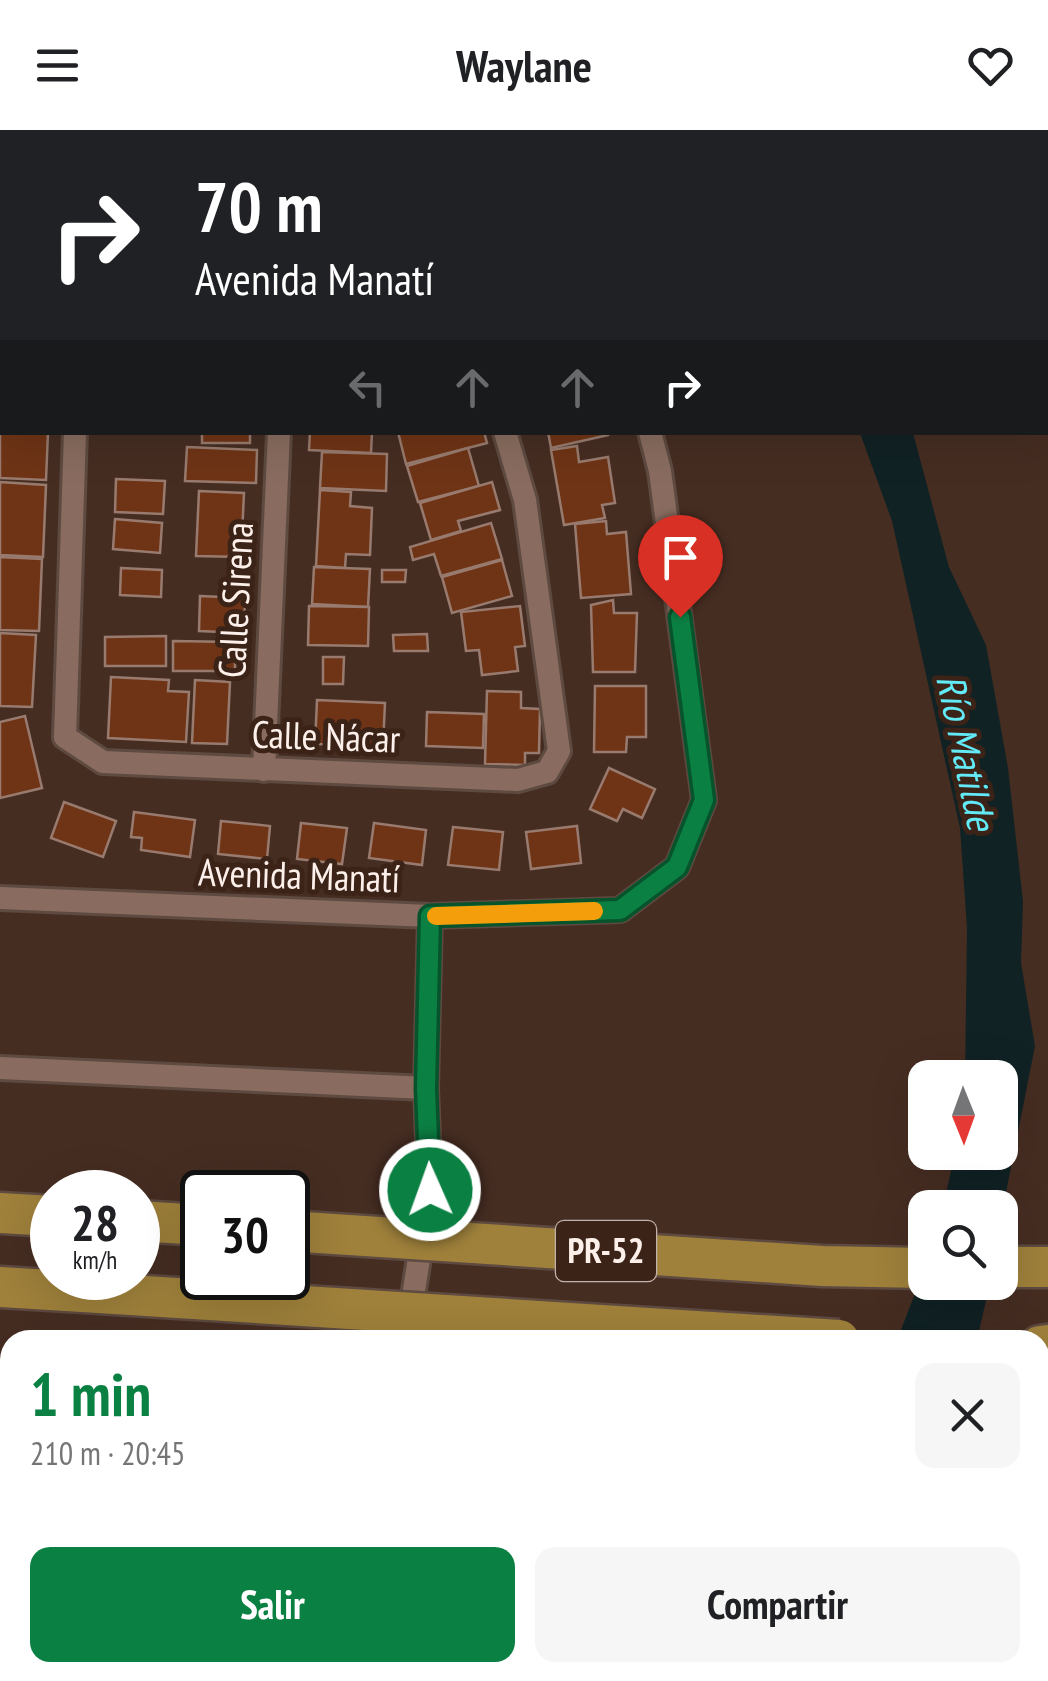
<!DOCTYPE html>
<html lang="es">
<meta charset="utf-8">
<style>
:root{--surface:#fff;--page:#f6f6f6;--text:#202124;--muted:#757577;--accent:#0b8043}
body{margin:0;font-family:"PT Sans Narrow",sans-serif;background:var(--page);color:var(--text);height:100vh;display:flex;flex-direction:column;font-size:38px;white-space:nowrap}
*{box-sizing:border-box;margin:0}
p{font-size:32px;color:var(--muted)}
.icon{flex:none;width:55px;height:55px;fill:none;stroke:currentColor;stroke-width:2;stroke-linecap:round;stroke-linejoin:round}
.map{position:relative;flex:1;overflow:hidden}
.panel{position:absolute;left:0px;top:1200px;width:1050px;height:352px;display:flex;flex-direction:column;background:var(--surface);border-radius:30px 30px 0 0;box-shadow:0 10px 40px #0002}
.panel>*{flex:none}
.top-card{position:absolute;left:0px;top:0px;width:1050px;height:305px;box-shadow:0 10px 40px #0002;background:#202124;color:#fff;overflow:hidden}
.needle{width:65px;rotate:179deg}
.controls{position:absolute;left:908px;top:930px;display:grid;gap:20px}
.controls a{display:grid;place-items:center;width:110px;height:110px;border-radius:20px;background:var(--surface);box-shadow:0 10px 40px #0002;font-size:50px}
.speed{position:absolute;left:30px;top:1040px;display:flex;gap:20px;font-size:50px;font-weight:700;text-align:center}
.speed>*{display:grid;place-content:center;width:130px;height:130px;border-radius:50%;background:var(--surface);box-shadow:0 10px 40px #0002;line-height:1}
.speed small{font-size:25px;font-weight:400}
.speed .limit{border:5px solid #111;border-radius:15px;background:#fff;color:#111}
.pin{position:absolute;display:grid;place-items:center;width:85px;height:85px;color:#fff;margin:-102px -42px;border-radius:50% 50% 50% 0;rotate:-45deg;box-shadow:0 0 10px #0007}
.pin .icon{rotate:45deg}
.me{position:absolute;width:110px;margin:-55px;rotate:358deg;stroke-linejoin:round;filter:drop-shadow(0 0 8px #0008)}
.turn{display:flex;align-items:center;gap:35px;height:210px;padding:0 30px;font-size:45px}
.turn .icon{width:130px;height:130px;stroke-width:2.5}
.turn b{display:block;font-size:70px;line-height:85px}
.lanes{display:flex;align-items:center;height:95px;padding:0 30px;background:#0003;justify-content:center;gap:50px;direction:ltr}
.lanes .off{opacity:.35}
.round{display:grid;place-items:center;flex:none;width:105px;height:105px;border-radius:20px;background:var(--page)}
.head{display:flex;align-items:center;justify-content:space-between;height:170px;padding:0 30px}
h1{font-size:60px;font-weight:800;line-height:75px;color:var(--accent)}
.primary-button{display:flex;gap:20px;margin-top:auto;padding:20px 30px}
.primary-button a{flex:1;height:115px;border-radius:20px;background:var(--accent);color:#fff;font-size:40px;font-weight:800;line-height:115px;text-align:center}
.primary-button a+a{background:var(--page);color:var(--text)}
header{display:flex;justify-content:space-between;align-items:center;height:130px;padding:0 30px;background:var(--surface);font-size:45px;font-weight:800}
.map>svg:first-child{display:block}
.industrial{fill:#443b2a}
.water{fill:#112224}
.building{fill:#6f3416;stroke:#987b6e;stroke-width:2.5}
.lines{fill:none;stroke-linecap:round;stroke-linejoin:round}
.street-casing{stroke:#5e4a40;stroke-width:28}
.highway-casing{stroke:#5e4a40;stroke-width:45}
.street{stroke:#896c5f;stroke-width:22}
.highway{stroke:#9f813b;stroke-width:40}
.highway-bridge-casing{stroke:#5e4a40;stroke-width:45;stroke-linecap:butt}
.highway-bridge{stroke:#9f813b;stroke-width:40}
.route-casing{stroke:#07532c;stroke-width:25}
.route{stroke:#0b8043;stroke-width:18}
.slow{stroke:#f59e0b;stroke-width:18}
.labels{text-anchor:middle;stroke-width:10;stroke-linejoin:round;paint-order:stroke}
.shield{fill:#3b2318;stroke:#c3b2ab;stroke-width:2.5}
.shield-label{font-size:35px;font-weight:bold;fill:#fdf0ea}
.street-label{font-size:38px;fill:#fdf0ea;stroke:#3b2318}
.water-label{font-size:40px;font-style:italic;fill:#62eaf7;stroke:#3b2318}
</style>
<header><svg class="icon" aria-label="menu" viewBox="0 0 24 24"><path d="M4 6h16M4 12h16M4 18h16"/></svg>Waylane<svg class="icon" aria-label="heart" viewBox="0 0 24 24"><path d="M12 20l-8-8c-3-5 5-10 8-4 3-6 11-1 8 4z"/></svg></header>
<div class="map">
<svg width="1048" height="1551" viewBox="0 0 1048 1551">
<rect width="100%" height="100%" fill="#462d22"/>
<!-- industrial -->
<polygon class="industrial" points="0,1242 10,1242 10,1542 352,1542 376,1551 0,1551"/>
<!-- water -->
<g class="water">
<polygon points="860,303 913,303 949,437 986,515 1008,638 1023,771 1021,833 1035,916 1000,1093 1000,1078 943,1077 955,1023 1000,1022 1000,948 965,947 967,798 960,698 892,391"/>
<polygon points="925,1138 925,1152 990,1153 977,1210 897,1210"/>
</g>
<!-- building -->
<g class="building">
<polygon points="0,276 2,302 48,302 46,350 0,348"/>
<rect x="202" y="302" width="48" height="11"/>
<polygon points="310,302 372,302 371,323 309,320"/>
<polygon points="398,302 484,302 487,313 406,334"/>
<polygon points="548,302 607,302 608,305 551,318"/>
<polygon points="577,316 579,332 608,327 615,373 602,375 605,388 564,395 551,320"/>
<polygon points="187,317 257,320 256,353 185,351"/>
<polygon points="468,318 479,356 418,372 407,336"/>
<polygon points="322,322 387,324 386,361 320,358"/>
<polygon points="116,349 165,351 163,384 115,382"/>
<polygon points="0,352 46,355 43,427 0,425"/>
<polygon points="492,352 500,380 458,391 461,401 431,410 420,373"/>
<polygon points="320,360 351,362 350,376 372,378 370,425 346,424 345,438 316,436"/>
<polygon points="199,361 244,363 241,427 196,426"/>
<polygon points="115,389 162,393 160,423 113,419"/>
<polygon points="606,391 607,404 626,402 631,464 581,468 575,394"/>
<polygon points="491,393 502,429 441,446 434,424 413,430 410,417"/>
<polygon points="0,427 42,429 39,501 0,500"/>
<polygon points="502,430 512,466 452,483 442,447"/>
<polygon points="314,437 370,439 368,477 312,474"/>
<polygon points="121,438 162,440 161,467 120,465"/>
<polygon points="382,440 406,440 405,452 382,452"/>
<polygon points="200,466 245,468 244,503 199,501"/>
<polygon points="613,470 614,483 637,483 635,542 593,542 591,475"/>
<polygon points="309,476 369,477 368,516 308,515"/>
<polygon points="520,476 525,516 515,517 518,541 482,545 479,520 466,521 461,482"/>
<polygon points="0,503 36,505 32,577 0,576"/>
<polygon points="427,504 428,521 394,521 393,505"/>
<polygon points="166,506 166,536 105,536 105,507"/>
<polygon points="173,511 235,512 235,541 173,541"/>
<polygon points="323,527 344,527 343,554 323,554"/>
<polygon points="111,547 169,550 168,561 189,562 186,612 108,608"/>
<polygon points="195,550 230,552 227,614 192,613"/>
<polygon points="595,556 646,556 646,607 627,607 626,622 594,622"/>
<polygon points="487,561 521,562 521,578 540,579 539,623 525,623 525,635 485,634"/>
<polygon points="317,570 385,573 383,616 315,614"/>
<polygon points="427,582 484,584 483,618 426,616"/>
<polygon points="25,586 42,658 0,668 0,592"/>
<polygon points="609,638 655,659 642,688 623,679 617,691 590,679"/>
<polygon points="64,672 116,691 103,727 51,708"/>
<polygon points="134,682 195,690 190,727 141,720 142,708 131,707"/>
<polygon points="221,691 270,696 267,729 218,724"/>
<polygon points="301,693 347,698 342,734 297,729"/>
<polygon points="374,693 426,700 422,735 369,728"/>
<polygon points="577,696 581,733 531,739 526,702"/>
<polygon points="453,697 503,702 499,740 448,735"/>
<polygon points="0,1358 10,1359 10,1404 0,1404"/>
<polygon points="71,1542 211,1542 210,1551 70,1551"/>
</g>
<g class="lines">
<defs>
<g id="street">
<polyline points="0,0 55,2"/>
<polyline points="421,0 421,2"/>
<polyline points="572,0 573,2"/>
<polyline points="75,302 65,607 103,632 518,650 547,642 559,621 525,370 505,302"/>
<polyline points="264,640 279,302"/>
<polyline points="0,768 430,786 620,780 677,737 704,670 660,341 650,302"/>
<polyline points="0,938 426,958"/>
<polyline points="406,1210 430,1060 426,958 430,786"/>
<polyline points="309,1551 312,1542"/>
</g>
<g id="highway">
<polyline points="0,1083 52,1086"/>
<polyline points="138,1091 202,1095"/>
<polyline points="1000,1137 1048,1137"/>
<polyline points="0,1157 67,1161"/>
<polyline points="1040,1216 1048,1215"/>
</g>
</defs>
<!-- street casing -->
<use href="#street" class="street-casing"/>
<!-- highway casing -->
<use href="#highway" class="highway-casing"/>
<!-- street -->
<use href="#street" class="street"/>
<!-- highway -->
<use href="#highway" class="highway"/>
<defs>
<g id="highway-bridge">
<polyline points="288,1101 822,1136 925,1138"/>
<polyline points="67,1161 839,1210"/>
</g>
</defs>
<!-- highway-bridge casing -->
<use href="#highway-bridge" class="highway-bridge-casing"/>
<!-- highway-bridge -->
<use href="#highway-bridge" class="highway-bridge"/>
</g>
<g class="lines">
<defs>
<polyline id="route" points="430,1060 426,958 430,786 620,780 677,737 704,670 680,487"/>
</defs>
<!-- route casing -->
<use href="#route" class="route-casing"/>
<!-- route -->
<use href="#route" class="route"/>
<!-- slow -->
<polyline class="slow" points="436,786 594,781"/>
</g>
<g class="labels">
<!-- shield labels -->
<rect class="shield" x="556" y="1091" width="100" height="60" rx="8"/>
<g class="shield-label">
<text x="606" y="1133">PR-52</text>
</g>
<!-- street labels -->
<g class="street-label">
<text transform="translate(236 470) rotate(-87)" y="13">Calle Sirena</text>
<text transform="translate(326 607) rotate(2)" y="13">Calle Nácar</text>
<text transform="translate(299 746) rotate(2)" y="13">Avenida Manatí</text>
</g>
<!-- water labels -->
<g class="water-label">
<text transform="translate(966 622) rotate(78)" y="14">Río Matilde</text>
</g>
</g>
</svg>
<div class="controls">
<a><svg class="needle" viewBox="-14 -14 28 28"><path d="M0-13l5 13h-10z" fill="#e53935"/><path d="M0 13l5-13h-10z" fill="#757577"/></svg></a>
<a><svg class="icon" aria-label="search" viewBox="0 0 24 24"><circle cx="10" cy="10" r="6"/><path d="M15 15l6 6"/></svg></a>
</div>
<div class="speed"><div>28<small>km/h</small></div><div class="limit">30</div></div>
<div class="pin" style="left:680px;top:487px;background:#d93025"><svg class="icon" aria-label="arrive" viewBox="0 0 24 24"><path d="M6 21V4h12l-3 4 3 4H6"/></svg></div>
<svg class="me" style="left:430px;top:1060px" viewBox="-20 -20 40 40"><circle r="17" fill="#0b8043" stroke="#fff" stroke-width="3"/><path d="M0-11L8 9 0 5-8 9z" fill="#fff"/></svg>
<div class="top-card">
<div class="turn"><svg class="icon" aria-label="right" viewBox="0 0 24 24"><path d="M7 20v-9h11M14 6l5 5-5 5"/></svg><div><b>70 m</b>Avenida Manatí</div></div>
<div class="lanes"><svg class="icon off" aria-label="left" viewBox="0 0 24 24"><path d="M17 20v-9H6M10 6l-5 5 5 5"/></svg><svg class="icon off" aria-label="ahead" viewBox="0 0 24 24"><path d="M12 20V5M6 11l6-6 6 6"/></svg><svg class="icon off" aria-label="ahead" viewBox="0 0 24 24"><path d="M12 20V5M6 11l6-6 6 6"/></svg><svg class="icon" aria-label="right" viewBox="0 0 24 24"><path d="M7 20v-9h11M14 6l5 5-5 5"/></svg></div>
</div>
<section class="panel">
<div class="head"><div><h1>1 min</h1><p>210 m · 20:45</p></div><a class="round"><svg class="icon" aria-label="close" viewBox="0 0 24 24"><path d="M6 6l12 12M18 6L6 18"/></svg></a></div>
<div class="primary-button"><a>Salir</a><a>Compartir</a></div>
</section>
</div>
